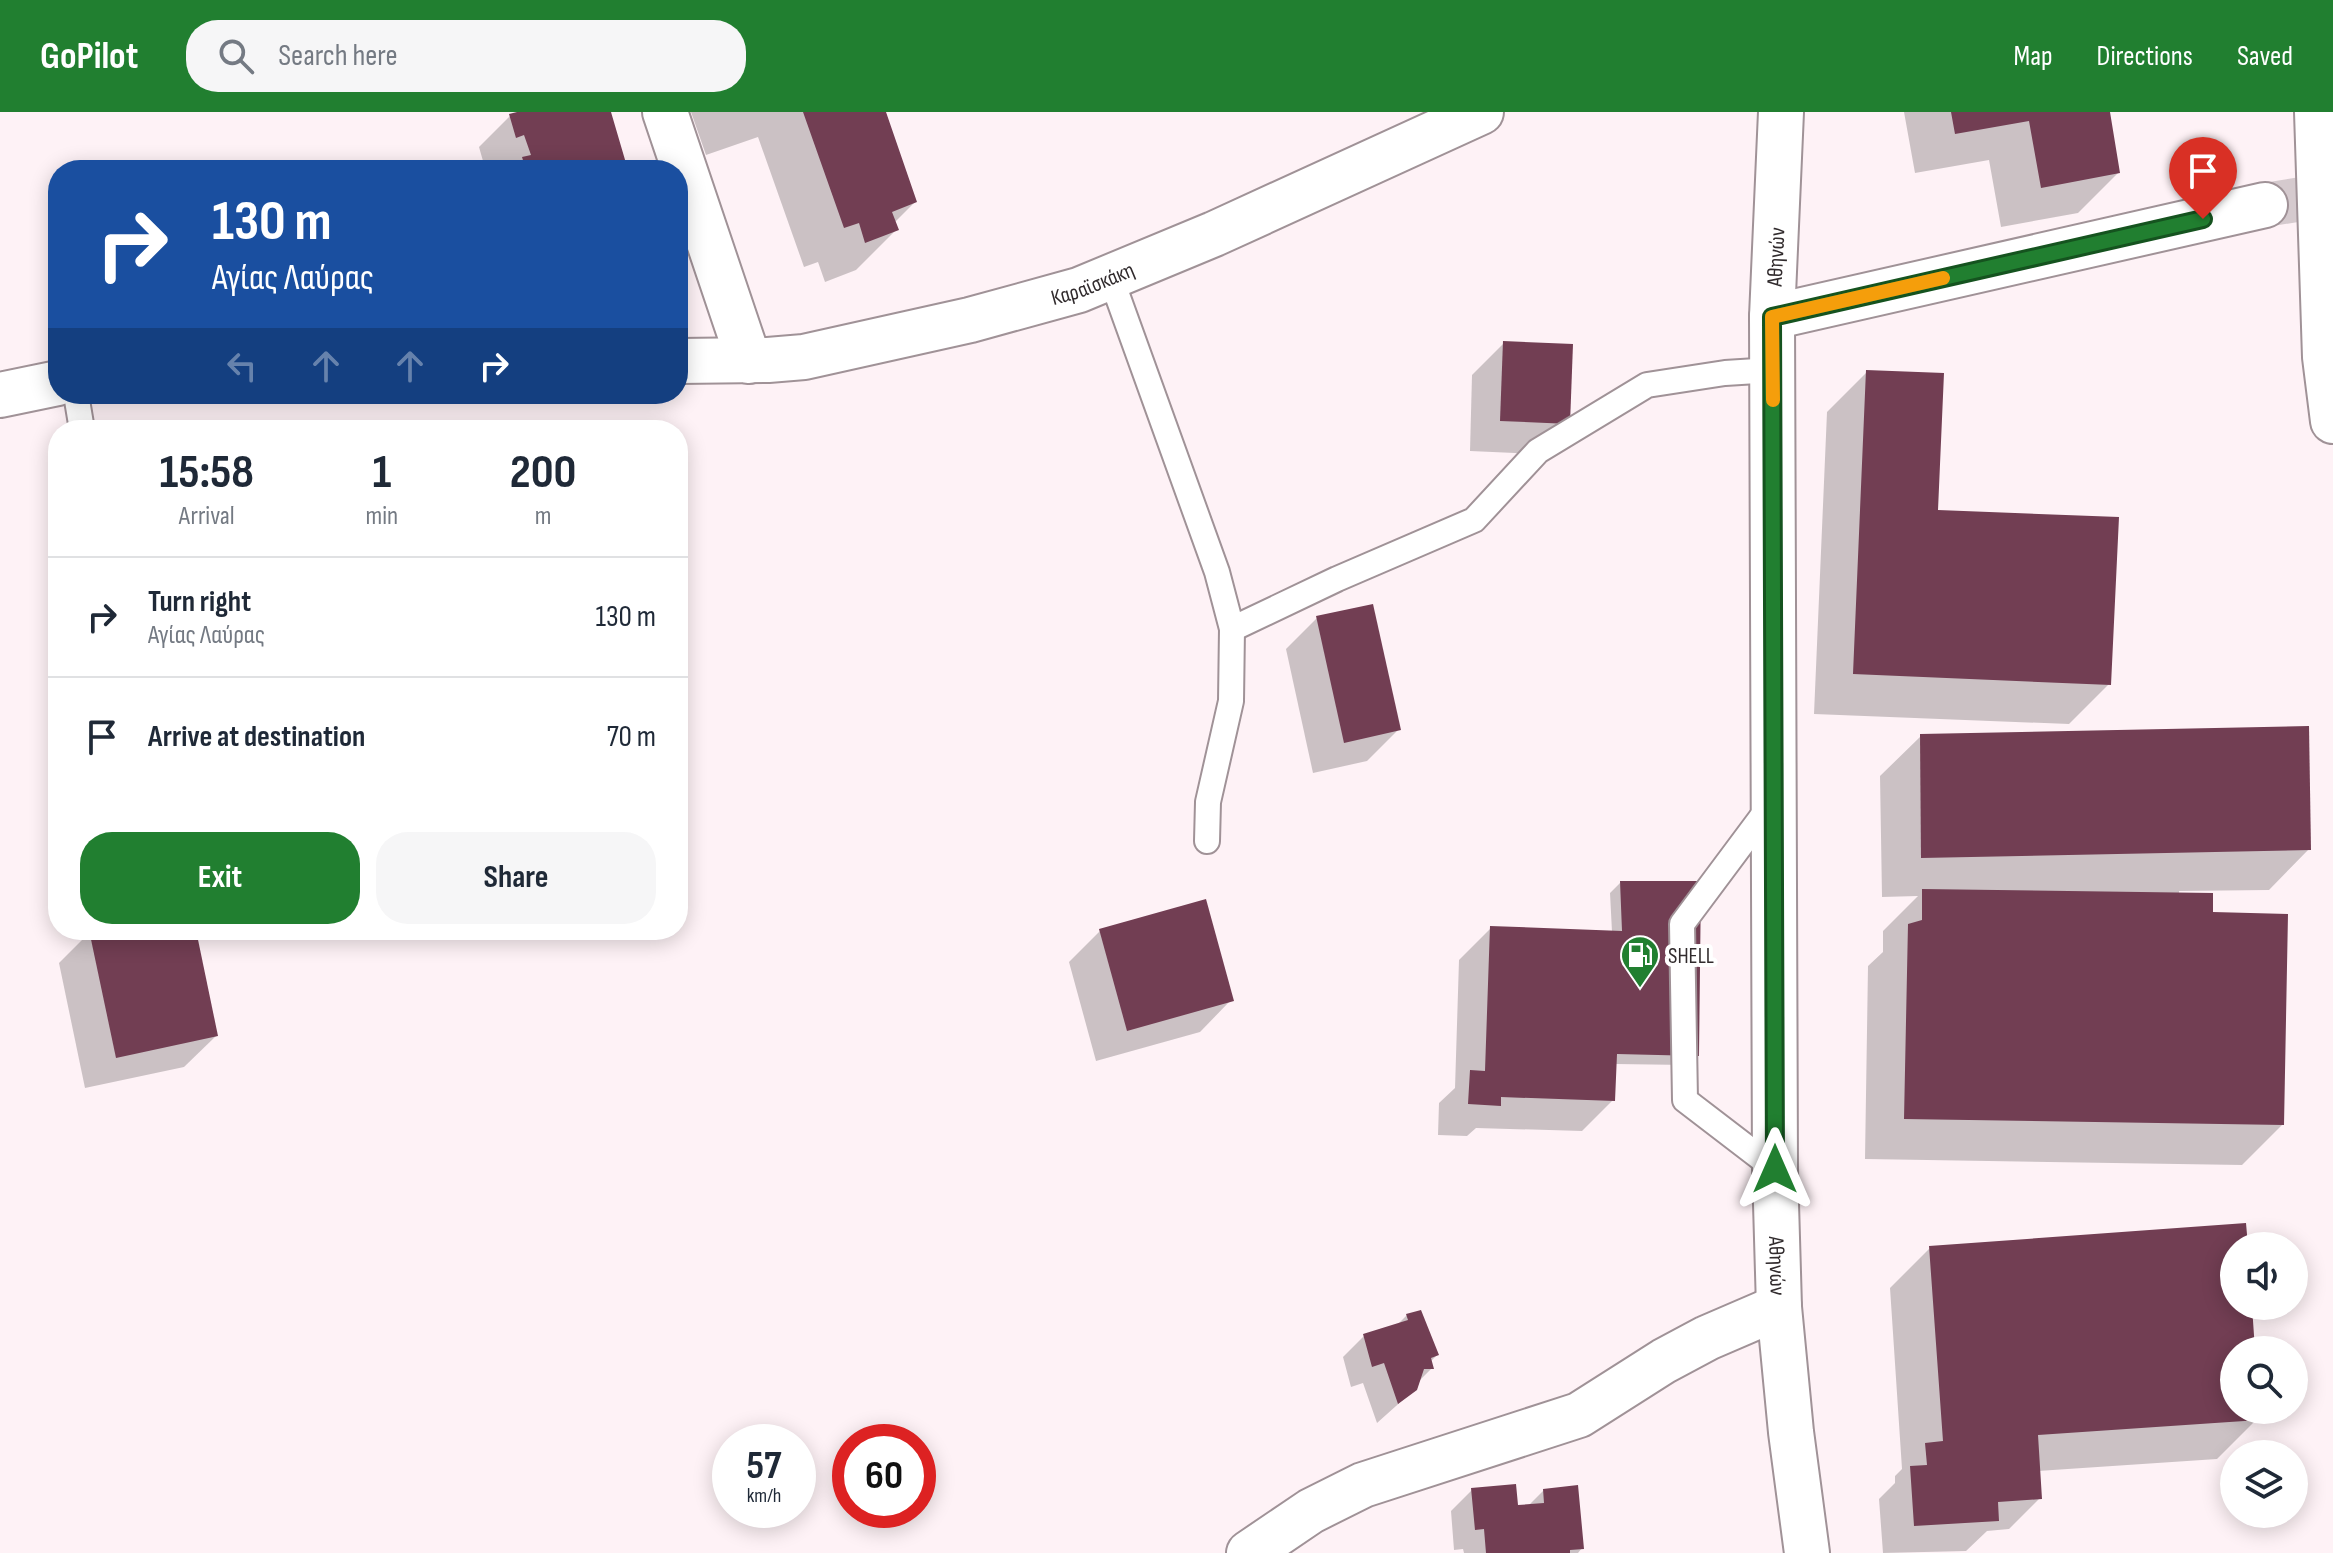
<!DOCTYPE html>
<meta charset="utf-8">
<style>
:root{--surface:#fff;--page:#f6f6f7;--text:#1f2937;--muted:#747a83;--line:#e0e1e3;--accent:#217f30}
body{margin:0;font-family:"Sofia Sans Condensed",sans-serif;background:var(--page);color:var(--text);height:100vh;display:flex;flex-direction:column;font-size:30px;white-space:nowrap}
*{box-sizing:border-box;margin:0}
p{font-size:26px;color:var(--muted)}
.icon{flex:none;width:44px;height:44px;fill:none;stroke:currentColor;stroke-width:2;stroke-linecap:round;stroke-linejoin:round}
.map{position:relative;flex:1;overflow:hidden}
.details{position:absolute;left:48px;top:308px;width:640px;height:520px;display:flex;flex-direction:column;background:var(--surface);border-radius:32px;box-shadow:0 4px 20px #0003}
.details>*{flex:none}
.banner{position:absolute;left:48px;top:48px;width:640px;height:244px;border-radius:32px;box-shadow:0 4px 20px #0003;background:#1a4fa0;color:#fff;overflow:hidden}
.tools{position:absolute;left:2220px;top:1120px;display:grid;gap:16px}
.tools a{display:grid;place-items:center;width:88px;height:88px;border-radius:50%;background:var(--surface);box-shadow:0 4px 20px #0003;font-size:40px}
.speed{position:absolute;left:712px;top:1312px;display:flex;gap:16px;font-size:40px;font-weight:700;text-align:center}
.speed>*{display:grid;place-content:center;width:104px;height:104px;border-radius:50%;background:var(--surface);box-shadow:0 4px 20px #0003;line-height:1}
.speed small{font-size:20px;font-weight:400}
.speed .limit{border:12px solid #d22;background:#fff;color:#111}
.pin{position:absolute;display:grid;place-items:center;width:68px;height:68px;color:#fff;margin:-82px -34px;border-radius:50% 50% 50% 0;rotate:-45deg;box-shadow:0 0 8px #0007}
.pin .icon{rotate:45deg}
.me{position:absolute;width:88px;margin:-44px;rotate:0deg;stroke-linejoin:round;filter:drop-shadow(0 0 6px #0008)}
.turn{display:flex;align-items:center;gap:28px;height:168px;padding:0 32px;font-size:36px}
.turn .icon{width:104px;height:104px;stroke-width:2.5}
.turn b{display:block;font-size:56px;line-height:68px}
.lanes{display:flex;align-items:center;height:76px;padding:0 32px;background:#0003;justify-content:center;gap:40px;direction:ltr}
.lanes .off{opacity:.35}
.eta{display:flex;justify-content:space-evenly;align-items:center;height:136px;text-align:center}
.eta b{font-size:48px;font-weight:700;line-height:56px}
.primary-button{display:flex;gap:16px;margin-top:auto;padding:16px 32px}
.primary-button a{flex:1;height:92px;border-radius:32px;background:var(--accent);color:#fff;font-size:32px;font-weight:700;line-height:92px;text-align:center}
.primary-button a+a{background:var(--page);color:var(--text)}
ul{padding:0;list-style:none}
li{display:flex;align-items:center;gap:24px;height:120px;padding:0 32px;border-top:2px solid var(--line)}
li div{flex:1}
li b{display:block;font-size:30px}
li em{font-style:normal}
header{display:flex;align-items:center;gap:48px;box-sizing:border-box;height:112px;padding:0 40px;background:var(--accent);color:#fff}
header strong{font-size:38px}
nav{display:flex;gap:44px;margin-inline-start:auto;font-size:28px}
.search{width:560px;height:72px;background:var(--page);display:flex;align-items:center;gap:20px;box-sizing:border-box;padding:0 28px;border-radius:32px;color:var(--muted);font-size:30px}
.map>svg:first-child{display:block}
.shadow{fill:#0003}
.building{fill:#723e53}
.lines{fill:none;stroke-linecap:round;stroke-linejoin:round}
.tertiary-tunnel{stroke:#d5cace;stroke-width:44;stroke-dasharray:44 22;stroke-linecap:butt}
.service-casing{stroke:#a09297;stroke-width:28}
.minor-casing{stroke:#a09297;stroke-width:48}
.tertiary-casing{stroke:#a09297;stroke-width:48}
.primary-casing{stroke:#a09297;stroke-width:48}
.motorway-casing{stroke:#a09297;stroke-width:48}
.service{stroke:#fff;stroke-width:24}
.minor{stroke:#fff;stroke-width:44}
.tertiary{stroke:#fff;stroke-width:44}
.primary{stroke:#fff;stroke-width:44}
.motorway{stroke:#fff;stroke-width:44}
.route-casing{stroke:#15531f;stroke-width:20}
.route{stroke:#217f30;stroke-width:14}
.slow{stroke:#f59e0b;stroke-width:14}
.labels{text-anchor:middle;stroke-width:8;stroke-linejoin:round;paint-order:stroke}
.street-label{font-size:22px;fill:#312b2d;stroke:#fff}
.poi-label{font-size:22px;fill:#312b2d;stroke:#fff;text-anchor:start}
</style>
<header>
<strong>GoPilot</strong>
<div class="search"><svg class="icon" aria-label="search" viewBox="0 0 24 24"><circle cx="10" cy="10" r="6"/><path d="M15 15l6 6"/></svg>Search here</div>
<nav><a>Map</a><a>Directions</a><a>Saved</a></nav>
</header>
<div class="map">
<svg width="2333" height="1441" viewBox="0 0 2333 1441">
<rect width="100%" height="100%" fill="#fef2f6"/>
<!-- shadow -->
<g class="shadow">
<polygon points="524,0 609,0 626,58 495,58 493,53 485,56 479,35 510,4"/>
<polygon points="691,0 883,0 915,90 894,111 896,118 856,158 825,170 818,150 804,155 758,25 706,43"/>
<polygon points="1904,0 2108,0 2118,61 2078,101 2001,115 1989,48 1915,61"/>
<polygon points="1504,231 1568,311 1537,342 1470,339 1472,263"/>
<polygon points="1867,260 1936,399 2109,572 2069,612 1814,602 1827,300"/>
<polygon points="1317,506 1398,618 1367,649 1313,661 1286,537"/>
<polygon points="1921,624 2309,737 2269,778 2179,779 2179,783 2211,802 2282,1013 2242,1053 1865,1047 1868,854 1883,840 1883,819 1918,784 1882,785 1880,664"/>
<polygon points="1620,771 1687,953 1615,952 1613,988 1582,1019 1476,1016 1467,1024 1438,1023 1439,991 1455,976 1459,848 1491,816 1612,820 1610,781"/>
<polygon points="100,818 194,818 216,924 184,955 85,976 59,851 90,820"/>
<polygon points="1100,819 1231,888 1200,920 1096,949 1069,850"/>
<polygon points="2244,1113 2246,1134 2234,1134 2234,1194 2250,1194 2253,1238 2234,1238 2234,1298 2257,1298 2257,1307 2217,1347 2038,1359 2040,1386 2009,1417 1987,1419 1966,1439 1883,1441 1879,1387 1895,1371 1895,1364 1902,1357 1890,1176 1930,1136"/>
<polygon points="1407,1203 1437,1243 1430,1250 1432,1256 1418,1270 1415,1277 1377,1311 1363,1271 1351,1275 1343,1245 1364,1224 1397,1213"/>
<polygon points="1472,1378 1516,1395 1528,1394 1544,1378 1582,1436 1578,1441 1464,1441 1463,1437 1454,1438 1451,1399"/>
</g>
<!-- building -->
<g class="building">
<polygon points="517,0 611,0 628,58 526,58 522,45 531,43 524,23 516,26 509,2"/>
<polygon points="803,0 886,0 917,90 892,100 899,118 865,131 859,111 844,116"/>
<polygon points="1951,0 2110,0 2120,61 2041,76 2029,9 1955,22"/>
<polygon points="1503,229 1573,232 1570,312 1500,309"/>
<polygon points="1866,258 1944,261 1938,398 2119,405 2111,573 1853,562"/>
<polygon points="1373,492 1401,618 1344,631 1316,504"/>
<polygon points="2309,614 2311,738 1921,746 1920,622"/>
<polygon points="1620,769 1701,769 1699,944 1617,942 1615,989 1501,985 1501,994 1468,992 1470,958 1485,959 1490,814 1622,819"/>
<polygon points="1922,777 2213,781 2213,800 2288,802 2284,1013 1904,1007 1908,812 1922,808"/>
<polygon points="1206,787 1234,889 1127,919 1099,817"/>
<polygon points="89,818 196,818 218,924 116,946"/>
<polygon points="2246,1111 2248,1134 2234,1134 2234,1194 2252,1194 2255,1238 2234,1238 2234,1298 2259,1298 2259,1308 2038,1323 2042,1387 1998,1390 1999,1409 1914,1414 1910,1354 1927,1353 1925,1331 1943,1329 1929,1134"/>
<polygon points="1421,1198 1439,1243 1431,1246 1434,1257 1424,1257 1417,1278 1398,1292 1384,1251 1372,1255 1363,1222 1408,1208 1406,1202"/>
<polygon points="1516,1372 1518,1393 1544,1391 1543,1377 1578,1373 1584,1437 1570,1438 1570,1441 1486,1441 1484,1417 1475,1418 1471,1376"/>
</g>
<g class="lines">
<!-- tertiary-tunnel -->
<polyline class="tertiary-tunnel" points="2265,93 2333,82"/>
<defs>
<g id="service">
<polyline points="1111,166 1217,460 1232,517 1231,589 1208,690 1207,729"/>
<polyline points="76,282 82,318"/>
<polyline points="1232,517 1337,467 1474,408 1538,339 1647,273 1725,261 1773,258"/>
<polyline points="1770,694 1682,812 1685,988 1775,1057"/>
</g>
<g id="minor">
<polyline points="665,0 749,249"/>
<path id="s1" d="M678,249L768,248L804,245L970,208L1079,178L1214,122L1481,0"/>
<polyline points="0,283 58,271"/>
<polyline points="1249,1441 1311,1399 1363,1373 1579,1303 1664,1249 1707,1226 1779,1195"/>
</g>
<polyline id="tertiary" points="1772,205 2265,93"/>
<g id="primary">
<path id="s2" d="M1781,0L1772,205L1775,1057L1779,1195L1791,1320L1807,1441"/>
</g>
<polyline id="motorway" points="2317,0 2325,245 2333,309"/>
</defs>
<!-- service casing -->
<use href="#service" class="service-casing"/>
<!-- minor casing -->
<use href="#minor" class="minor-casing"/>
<!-- tertiary casing -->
<use href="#tertiary" class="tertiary-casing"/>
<!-- primary casing -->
<use href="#primary" class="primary-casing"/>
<!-- motorway casing -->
<use href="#motorway" class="motorway-casing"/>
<!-- service -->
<use href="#service" class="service"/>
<!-- minor -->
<use href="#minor" class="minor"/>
<!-- tertiary -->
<use href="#tertiary" class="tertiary"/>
<!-- primary -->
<use href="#primary" class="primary"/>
<!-- motorway -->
<use href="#motorway" class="motorway"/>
</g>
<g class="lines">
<defs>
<polyline id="route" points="1775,1057 1772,205 2203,107"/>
</defs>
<!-- route casing -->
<use href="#route" class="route-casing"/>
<!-- route -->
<use href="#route" class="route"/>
<!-- slow -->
<polyline class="slow" points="1773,288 1772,205 1943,166"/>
</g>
<!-- icons -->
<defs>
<symbol id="fuel-pin" viewBox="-11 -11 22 30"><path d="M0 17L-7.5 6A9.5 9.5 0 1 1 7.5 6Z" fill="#217f30" stroke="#fff"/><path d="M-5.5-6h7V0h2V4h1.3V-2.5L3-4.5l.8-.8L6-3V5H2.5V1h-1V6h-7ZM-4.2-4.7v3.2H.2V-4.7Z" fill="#fff"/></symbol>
</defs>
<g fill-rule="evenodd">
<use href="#fuel-pin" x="1618" y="821" width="44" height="60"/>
</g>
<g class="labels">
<!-- street labels -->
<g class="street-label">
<text transform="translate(1775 145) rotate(-87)" y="8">Αθηνών</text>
<text dy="8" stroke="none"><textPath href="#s1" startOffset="424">Καραϊσκάκη</textPath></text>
<text dy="8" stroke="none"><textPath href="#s2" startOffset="1154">Αθηνών</textPath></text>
</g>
<!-- poi labels -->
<g class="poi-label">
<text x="1668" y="851">SHELL</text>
</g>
</g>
</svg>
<div class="tools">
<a><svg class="icon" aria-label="sound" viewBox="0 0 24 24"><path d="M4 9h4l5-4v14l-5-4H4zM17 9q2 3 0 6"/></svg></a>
<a><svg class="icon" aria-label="search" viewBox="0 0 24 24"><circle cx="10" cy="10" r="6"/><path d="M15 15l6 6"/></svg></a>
<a><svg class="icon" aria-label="layers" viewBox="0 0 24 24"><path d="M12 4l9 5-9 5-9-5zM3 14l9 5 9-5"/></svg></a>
</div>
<div class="speed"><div>57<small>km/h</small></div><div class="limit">60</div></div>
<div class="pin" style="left:2203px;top:107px;background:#d93025"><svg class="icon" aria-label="arrive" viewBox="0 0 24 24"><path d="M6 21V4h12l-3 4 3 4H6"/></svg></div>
<svg class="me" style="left:1775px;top:1057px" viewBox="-20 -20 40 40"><path d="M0-17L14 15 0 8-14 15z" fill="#217f30" stroke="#fff" stroke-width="4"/></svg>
<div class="banner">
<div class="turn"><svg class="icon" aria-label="right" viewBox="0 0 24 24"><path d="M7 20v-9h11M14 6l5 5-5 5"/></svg><div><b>130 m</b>Αγίας Λαύρας</div></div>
<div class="lanes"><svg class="icon off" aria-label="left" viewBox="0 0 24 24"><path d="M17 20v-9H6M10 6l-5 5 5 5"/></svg><svg class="icon off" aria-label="ahead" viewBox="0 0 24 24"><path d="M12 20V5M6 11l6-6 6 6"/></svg><svg class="icon off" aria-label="ahead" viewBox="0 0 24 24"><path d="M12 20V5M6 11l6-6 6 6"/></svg><svg class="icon" aria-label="right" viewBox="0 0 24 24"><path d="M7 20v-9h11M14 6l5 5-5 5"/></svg></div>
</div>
<section class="details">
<div class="eta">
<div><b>15:58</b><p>Arrival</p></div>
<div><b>1</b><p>min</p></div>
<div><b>200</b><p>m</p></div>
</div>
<ul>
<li><svg class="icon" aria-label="right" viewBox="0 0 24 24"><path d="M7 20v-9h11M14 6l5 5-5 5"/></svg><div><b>Turn right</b><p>Αγίας Λαύρας</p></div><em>130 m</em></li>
<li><svg class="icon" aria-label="arrive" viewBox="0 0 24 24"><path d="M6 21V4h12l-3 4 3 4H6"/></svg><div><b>Arrive at destination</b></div><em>70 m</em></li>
</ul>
<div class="primary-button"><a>Exit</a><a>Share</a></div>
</section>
</div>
